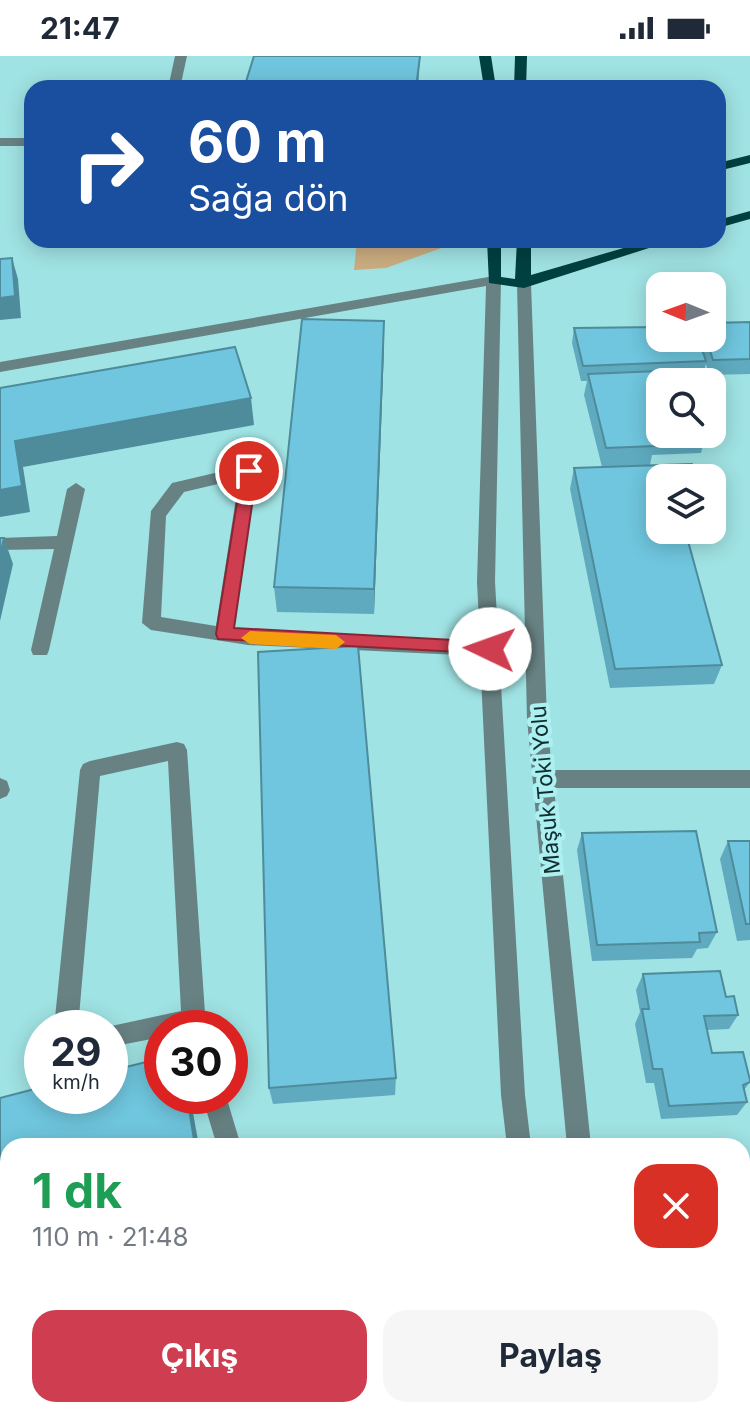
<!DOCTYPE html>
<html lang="tr">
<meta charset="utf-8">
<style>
:root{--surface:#fff;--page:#f6f6f7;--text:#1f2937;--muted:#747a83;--accent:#ce3d50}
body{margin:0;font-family:Inter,sans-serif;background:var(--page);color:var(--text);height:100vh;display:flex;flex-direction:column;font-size:30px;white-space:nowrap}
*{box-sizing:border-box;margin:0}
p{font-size:26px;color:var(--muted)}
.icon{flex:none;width:44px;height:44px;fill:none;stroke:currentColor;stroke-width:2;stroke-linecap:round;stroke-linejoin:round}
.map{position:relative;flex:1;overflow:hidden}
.panel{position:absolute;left:0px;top:1082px;width:750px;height:280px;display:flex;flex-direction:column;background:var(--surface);border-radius:24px 24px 0 0;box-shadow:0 4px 20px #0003}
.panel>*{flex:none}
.hud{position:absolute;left:24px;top:24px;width:702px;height:168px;border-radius:24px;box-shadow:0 4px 20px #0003;background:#1a4fa0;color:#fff;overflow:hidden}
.needle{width:52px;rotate:271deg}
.tools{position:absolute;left:646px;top:216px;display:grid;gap:16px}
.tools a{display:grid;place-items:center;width:80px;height:80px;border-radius:16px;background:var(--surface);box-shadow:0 4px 20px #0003;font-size:40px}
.speed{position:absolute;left:24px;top:954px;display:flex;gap:16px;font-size:40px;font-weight:700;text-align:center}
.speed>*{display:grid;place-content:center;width:104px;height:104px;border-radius:50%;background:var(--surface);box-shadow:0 4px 20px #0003;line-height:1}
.speed small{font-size:20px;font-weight:400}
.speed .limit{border:12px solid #d22;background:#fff;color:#111}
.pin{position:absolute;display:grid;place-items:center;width:68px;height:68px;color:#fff;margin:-34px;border:4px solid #fff;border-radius:50%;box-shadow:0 2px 8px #0007}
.me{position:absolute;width:88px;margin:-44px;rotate:273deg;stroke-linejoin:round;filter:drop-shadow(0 0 6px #0008)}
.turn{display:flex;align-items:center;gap:28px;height:168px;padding:0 32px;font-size:36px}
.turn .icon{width:104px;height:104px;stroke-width:2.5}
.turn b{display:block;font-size:56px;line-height:68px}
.round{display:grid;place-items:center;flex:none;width:84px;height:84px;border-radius:24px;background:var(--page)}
.summary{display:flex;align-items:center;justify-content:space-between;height:136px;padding:0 32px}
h1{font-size:48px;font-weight:700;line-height:60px;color:#1e9e55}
.primary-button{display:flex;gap:16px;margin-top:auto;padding:16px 32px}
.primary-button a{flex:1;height:92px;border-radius:24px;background:var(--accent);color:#fff;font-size:32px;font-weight:700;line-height:92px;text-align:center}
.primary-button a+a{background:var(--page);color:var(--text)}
.status{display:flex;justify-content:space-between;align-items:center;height:56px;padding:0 40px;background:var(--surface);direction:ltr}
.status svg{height:22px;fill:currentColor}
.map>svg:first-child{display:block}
.green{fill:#cbad81}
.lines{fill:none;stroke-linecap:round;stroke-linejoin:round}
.minor{fill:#688283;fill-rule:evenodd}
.major{fill:#004041;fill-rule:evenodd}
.wall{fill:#5faabf}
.shaded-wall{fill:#4e8b9b}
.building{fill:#6fc6de;stroke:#4e8b9b;stroke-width:2}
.route{fill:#ce3d50;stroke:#862834;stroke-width:2}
.slow{fill:#f59e0b}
.labels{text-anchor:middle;stroke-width:8;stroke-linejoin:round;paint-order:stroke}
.street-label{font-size:22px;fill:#112d2e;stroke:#adf0f1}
</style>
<div class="status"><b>21:47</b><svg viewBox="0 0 49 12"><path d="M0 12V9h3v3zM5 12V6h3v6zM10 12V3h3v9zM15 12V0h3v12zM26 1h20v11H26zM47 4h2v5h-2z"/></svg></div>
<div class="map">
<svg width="750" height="1362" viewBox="0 0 750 1362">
<rect width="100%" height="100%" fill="#a0e3e4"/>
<!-- green -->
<polygon class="green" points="357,184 460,184 461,185 386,212 354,214"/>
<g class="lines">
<!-- minor -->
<g class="minor">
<polygon points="175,0 187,0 180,32 168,32"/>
<rect x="0" y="82" width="32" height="8"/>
<path d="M494,220L501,224L495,526L525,1039L531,1090H507L501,1039L480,600L248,589L151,574L142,567L151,455L172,427L249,409L257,415L234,573L480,585L477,526L486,230L0,316V306ZM239,423L216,570L161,561L166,460L184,436Z"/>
<polygon points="524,224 531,228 547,663 552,714 750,714 750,732 554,732 591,1090 567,1090 527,663 517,228"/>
<polygon points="76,427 85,433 49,594 47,599 33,599 31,594 54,493 0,494 0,482 57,480 67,433"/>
<polygon points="177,686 184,688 187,694 206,972 162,972 162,981 110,991 110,972 102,972 181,955 168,705 100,720 78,972 54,972 80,714 83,708 90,705"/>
<polygon points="0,722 7,725 10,734 7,740 0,743"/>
<polygon points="202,1040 226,1040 241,1090 217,1090"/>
<polygon points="8,1313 8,1341 0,1344 0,1316"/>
<polygon points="535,1354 563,1354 564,1362 536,1362"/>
<polygon points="596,1354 624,1354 625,1362 597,1362"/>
</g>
<!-- major -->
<g class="major">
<polygon points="479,0 491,0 496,32 484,32"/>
<polygon points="515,0 527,0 526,32 514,32"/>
<polygon points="750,99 750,107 718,115 718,107"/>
<polygon points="750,155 750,163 718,172 718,164"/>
<polygon points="487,184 501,184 501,221 515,223 517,184 531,184 531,219 651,184 674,184 524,232 489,227"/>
</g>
</g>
<!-- wall -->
<g class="wall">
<polygon points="750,266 750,318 709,319 706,308 702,320 661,322 660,378 706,378 701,397 652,399 650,409 660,422 722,609 714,628 610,632 570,433 574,412 602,411 584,339 587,325 581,325 572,287 574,272 660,282 712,282"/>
<polygon points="384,291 374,558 277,556 274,531"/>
<polygon points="582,777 717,876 708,892 697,893 692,902 592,905 577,794"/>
<polygon points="728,785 750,785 750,884 737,885 720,803"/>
<polygon points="643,918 726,941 738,959 729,973 707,974 712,997 750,1026 744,1034 747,1046 737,1059 661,1063 654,1027 646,1027 635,968 640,956 636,934"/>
<polygon points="396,1022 395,1039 273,1048 269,1032"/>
<polygon points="742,1096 750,1115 750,1254 742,1255"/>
</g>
<!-- shaded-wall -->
<g class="shaded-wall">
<polygon points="420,0 418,32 416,32"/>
<polygon points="12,202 18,223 21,262 0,264 0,242"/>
<polygon points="384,265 384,291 374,558 374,533"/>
<polygon points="251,342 254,369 23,411 30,456 0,461 0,434 15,385"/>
<polygon points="4,482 13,508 0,565 0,499"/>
<polygon points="187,1040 190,1040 199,1090 195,1090"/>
<polygon points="8,1179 8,1195 0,1197 0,1181"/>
</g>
<!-- building -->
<g class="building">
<polygon points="254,0 420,0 416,32 244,32"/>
<polygon points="12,202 15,240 0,242 0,203"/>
<polygon points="302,263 384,265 374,533 274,531"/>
<polygon points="750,266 750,303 713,304 706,282 712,282 712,267"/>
<polygon points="660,271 660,282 698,282 706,305 583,310 574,272"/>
<polygon points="235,291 251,342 15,385 22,430 0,434 0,332"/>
<polygon points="659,315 662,323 689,322 690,326 660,326 660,378 667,378 652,379 655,390 606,392 588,318"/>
<polygon points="692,408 696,422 660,422 660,474 685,474 722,609 615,613 574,412"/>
<polygon points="0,482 4,482 0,499"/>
<polygon points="358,590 396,1022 269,1032 258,596"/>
<polygon points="696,775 717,876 699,877 700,886 597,889 582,777"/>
<polygon points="728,785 750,785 750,868 746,868"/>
<polygon points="720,915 726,941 734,940 738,959 704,960 712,997 743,996 750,1024 750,1026 743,1029 747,1046 669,1050 662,1013 653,1013 642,953 649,953 643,918"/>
<polygon points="162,1002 162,1040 187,1040 195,1090 8,1090 8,1179 0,1181 0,1042 42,1031 42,1040 110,1040 110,1015"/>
<polygon points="742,1096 746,1096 750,1115 750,1246 742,1247"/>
</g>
<!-- route -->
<polygon class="route" points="249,409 257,415 234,572 490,586 498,593 496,598 218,583 216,578 242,415"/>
<!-- slow -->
<polygon class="slow" points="250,575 336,579 345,586 336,593 250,588 241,582"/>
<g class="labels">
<!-- street labels -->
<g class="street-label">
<text transform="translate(545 734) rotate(-95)" y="8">Maşuk Toki Yolu</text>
</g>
</g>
</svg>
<div class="tools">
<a><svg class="needle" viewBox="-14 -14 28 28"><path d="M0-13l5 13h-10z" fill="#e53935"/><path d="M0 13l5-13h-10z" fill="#747a83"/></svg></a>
<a><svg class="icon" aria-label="search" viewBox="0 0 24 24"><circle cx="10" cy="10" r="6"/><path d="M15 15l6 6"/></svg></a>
<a><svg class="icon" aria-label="layers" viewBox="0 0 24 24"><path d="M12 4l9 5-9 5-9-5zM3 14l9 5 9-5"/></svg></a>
</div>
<div class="speed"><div>29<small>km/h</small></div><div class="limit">30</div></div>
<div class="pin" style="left:249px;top:415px;background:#d93025"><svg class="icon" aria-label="arrive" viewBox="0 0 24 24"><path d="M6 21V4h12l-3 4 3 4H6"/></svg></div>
<svg class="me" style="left:490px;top:593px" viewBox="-20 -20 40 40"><circle r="19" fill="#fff"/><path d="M0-13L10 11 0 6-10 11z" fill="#ce3d50"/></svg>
<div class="hud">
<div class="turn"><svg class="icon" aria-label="right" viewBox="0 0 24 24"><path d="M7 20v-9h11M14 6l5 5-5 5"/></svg><div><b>60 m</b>Sağa dön</div></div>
</div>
<section class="panel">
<div class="summary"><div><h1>1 dk</h1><p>110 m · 21:48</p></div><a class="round" style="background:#d93025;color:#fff"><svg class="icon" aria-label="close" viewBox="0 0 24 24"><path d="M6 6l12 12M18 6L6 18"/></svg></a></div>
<div class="primary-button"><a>Çıkış</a><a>Paylaş</a></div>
</section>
</div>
